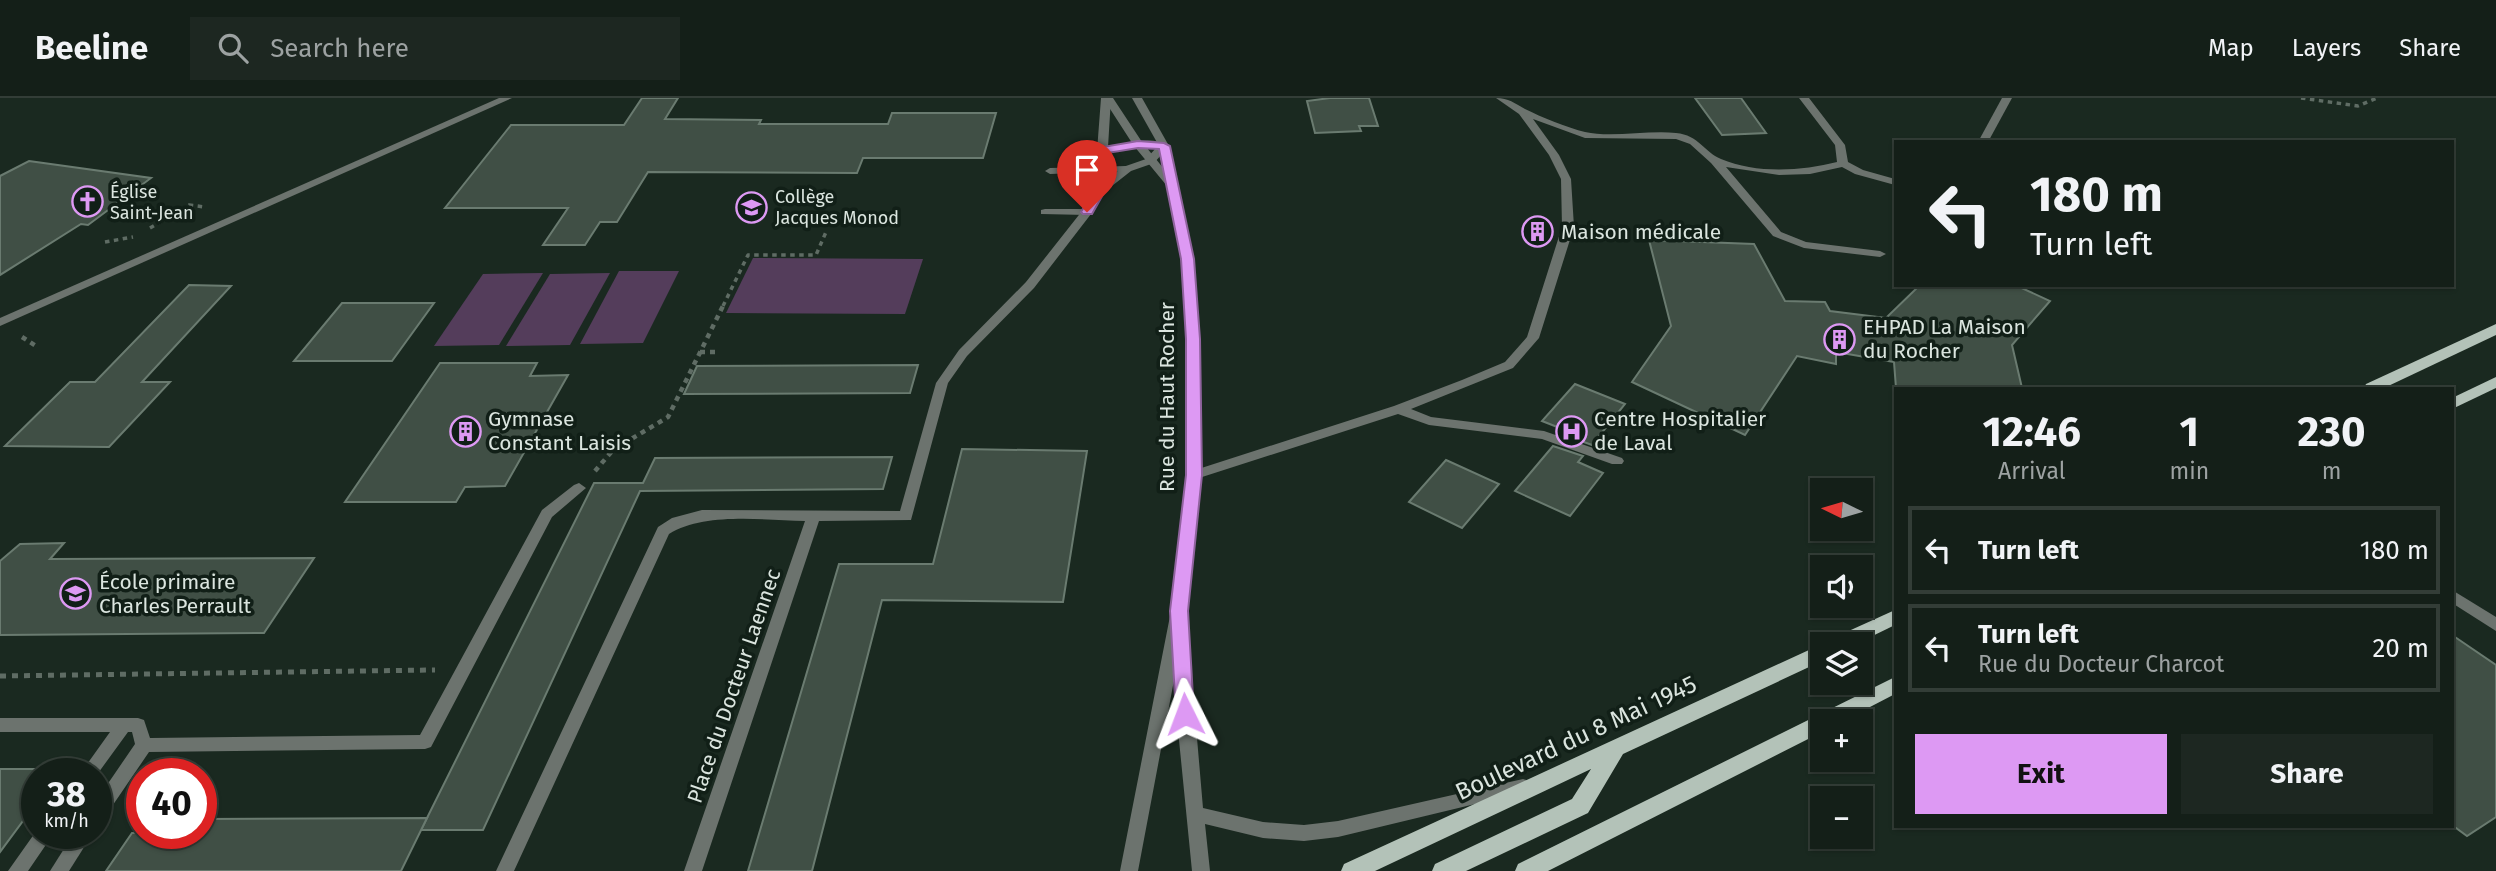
<!DOCTYPE html>
<meta charset="utf-8">
<style>
:root{--surface:#141f18;--page:#1d2721;--text:#f1f3f6;--muted:#9da2a2;--line:#333d37;--accent:#dd99f3}
body{margin:0;font-family:"Fira Sans",sans-serif;background:var(--page);color:var(--text);height:100vh;display:flex;flex-direction:column;font-size:26px;white-space:nowrap}
*{box-sizing:border-box;margin:0}
p{font-size:23px;color:var(--muted)}
.icon{flex:none;width:38px;height:38px;fill:none;stroke:currentColor;stroke-width:2;stroke-linecap:round;stroke-linejoin:round}
.map{position:relative;flex:1;overflow:hidden}
.side{position:absolute;left:1894px;top:289px;width:560px;height:441px;display:flex;flex-direction:column;background:var(--surface);border-radius:0px;box-shadow:0 2px 5px #0004,0 0 0 2px var(--line)}
.side>*{flex:none}
.banner{position:absolute;left:1894px;top:42px;width:560px;height:147px;border-radius:0px;box-shadow:0 2px 5px #0004,0 0 0 2px var(--line);background:#141f18;color:var(--text);overflow:hidden}
.needle{width:46px;rotate:275deg}
.tools{position:absolute;left:1810px;top:380px;display:grid;gap:14px}
.tools a{display:grid;place-items:center;width:63px;height:63px;border-radius:0px;background:var(--surface);box-shadow:0 2px 5px #0004,0 0 0 2px var(--line);font-size:35px}
.speed{position:absolute;left:21px;top:660px;display:flex;gap:14px;font-size:35px;font-weight:700;text-align:center}
.speed>*{display:grid;place-content:center;width:91px;height:91px;border-radius:50%;background:var(--surface);box-shadow:0 2px 5px #0004,0 0 0 2px var(--line);line-height:1}
.speed small{font-size:18px;font-weight:400}
.speed .limit{border:10px solid #d22;background:#fff;color:#111}
.pin{position:absolute;display:grid;place-items:center;width:60px;height:60px;color:#fff;margin:-72px -30px;border-radius:50% 50% 50% 0;rotate:-45deg;box-shadow:0 0 7px #0007}
.pin .icon{rotate:45deg}
.me{position:absolute;width:77px;margin:-38px;rotate:357deg;stroke-linejoin:round;filter:drop-shadow(0 0 5px #0008)}
.turn{display:flex;align-items:center;gap:24px;height:147px;padding:0 21px;font-size:32px}
.turn .icon{width:91px;height:91px;stroke-width:2.5}
.turn b{display:block;font-size:49px;line-height:60px}
.eta{display:flex;justify-content:space-evenly;align-items:center;height:119px;text-align:center}
.eta b{font-size:42px;font-weight:700;line-height:49px}
.action{display:flex;gap:14px;margin-top:auto;padding:14px 21px}
.action a{flex:1;height:80px;border-radius:0px;background:var(--accent);color:#111;font-size:28px;font-weight:700;line-height:80px;text-align:center}
.action a+a{background:var(--page);color:var(--text)}
ul{padding:0;list-style:none}
li{display:flex;align-items:center;gap:21px;height:88px;margin:0 14px 10px;padding:0 7px;border:4px solid var(--line);border-radius:0px}
li div{flex:1}
li b{display:block;font-size:26px}
li em{font-style:normal}
header{display:flex;align-items:center;gap:42px;box-sizing:border-box;height:98px;padding:0 35px;background:var(--surface);border-bottom:2px solid var(--line)}
header strong{font-size:33px}
nav{display:flex;gap:38px;margin-inline-start:auto;font-size:24px}
.search{width:490px;height:63px;background:var(--page);display:flex;align-items:center;gap:18px;box-sizing:border-box;padding:0 24px;border-radius:0px;color:var(--muted);font-size:26px}
.map>svg:first-child{display:block}
.green{fill:#543d5b}
.building{fill:#404f45;stroke:#6a7b70;stroke-width:2}
.lines{fill:none;stroke-linecap:round;stroke-linejoin:round}
.path-far2{stroke:#5f6c64;stroke-width:3.5;stroke-dasharray:4.5 4.5;stroke-linecap:butt}
.path-far1{stroke:#5f6c64;stroke-width:4.5;stroke-dasharray:5 5;stroke-linecap:butt}
.path{stroke:#5f6c64;stroke-width:5;stroke-dasharray:6 6;stroke-linecap:butt}
.service{fill:#6c736e;fill-rule:evenodd}
.minor{fill:#6c736e;fill-rule:evenodd}
.tertiary{fill:#6c736e;fill-rule:evenodd}
.primary{fill:#b3c2b8;fill-rule:evenodd}
.route{fill:#dd99f3;stroke:#90639e;stroke-width:2}
.labels{text-anchor:middle;stroke-width:7;stroke-linejoin:round;paint-order:stroke}
.far-poi-label{font-size:18px;fill:#dbe5df;stroke:#111f17;text-anchor:start}
.poi-label{font-size:21px;fill:#dbe5df;stroke:#111f17;text-anchor:start}
.street-label{font-size:21px;fill:#dbe5df;stroke:#111f17}
.near-street-label{font-size:24px;fill:#dbe5df;stroke:#111f17}
</style>
<header>
<strong>Beeline</strong>
<div class="search"><svg class="icon" aria-label="search" viewBox="0 0 24 24"><circle cx="10" cy="10" r="6"/><path d="M15 15l6 6"/></svg>Search here</div>
<nav><a>Map</a><a>Layers</a><a>Share</a></nav>
</header>
<div class="map">
<svg width="2496" height="773" viewBox="0 0 2496 773">
<rect width="100%" height="100%" fill="#1a2920"/>
<!-- green -->
<g class="green">
<polygon points="753,160 923,161 905,216 726,215"/>
<polygon points="619,173 679,173 643,245 580,246"/>
<polygon points="543,175 499,247 434,248 483,176"/>
<polygon points="610,175 570,247 506,248 550,176"/>
</g>
<!-- building -->
<g class="building">
<polygon points="642,0 678,0 665,21 761,22 759,26 888,26 892,15 996,15 983,60 863,60 857,75 648,74 617,124 600,124 585,147 543,147 568,110 445,110 511,27 624,27"/>
<polygon points="1330,0 1369,0 1378,28 1359,28 1361,33 1315,35 1307,3"/>
<polygon points="1695,0 1741,0 1766,35 1722,37"/>
<polygon points="29,63 151,80 88,127 81,126 0,177 0,78"/>
<polygon points="1649,142 1754,146 1785,203 1825,204 1830,213 1886,220 1920,187 2015,187 2050,203 2012,247 2022,290 1896,290 1894,264 1836,254 1836,266 1797,258 1745,337 1632,284 1671,228"/>
<polygon points="189,187 231,188 142,284 170,284 109,349 5,348 70,284 95,284"/>
<polygon points="342,205 434,205 392,263 294,263"/>
<polygon points="440,265 537,265 530,278 568,277 505,388 465,389 456,404 345,404"/>
<polygon points="918,267 910,295 684,296 697,268"/>
<polygon points="1575,286 1625,306 1592,347 1562,336 1565,332 1542,323"/>
<polygon points="1553,348 1583,358 1578,364 1603,375 1570,418 1515,393"/>
<polygon points="962,351 1087,353 1063,504 882,502 812,773 748,773 839,466 933,466"/>
<polygon points="892,359 883,391 640,393 483,732 421,732 594,385 643,385 655,360"/>
<polygon points="1446,362 1499,386 1462,430 1409,404"/>
<polygon points="64,445 50,461 314,460 264,535 0,537 0,463 20,446"/>
<polygon points="2452,537 2496,567 2496,719 2467,738 2452,727"/>
<polygon points="0,671 37,671 37,704 0,754"/>
<polygon points="427,720 401,773 106,773 132,735 201,735 201,721"/>
</g>
<g class="lines">
<!-- path-far2 -->
<g class="path-far2">
<polyline points="2301,0 2358,8 2377,0"/>
<polyline points="150,130 189,107 205,109"/>
<polyline points="105,144 133,139"/>
<polyline points="723,208 748,157 816,157 826,134"/>
</g>
<!-- path-far1 -->
<g class="path-far1">
<polyline points="22,239 36,248"/>
<polyline points="700,254 715,254"/>
<polyline points="595,373 613,352 668,319 724,206"/>
</g>
<!-- path -->
<polyline class="path" points="0,578 435,572"/>
<!-- service -->
<g class="service">
<path d="M1496,0C1509,0 1514,5 1525,11C1541,19 1568,30 1585,34C1611,40 1648,32 1676,35C1699,37 1704,54 1721,61C1756,76 1802,73 1837,64L1835,47L1799,0H1809L1845,47L1848,64L1863,72L1895,81V87L1855,76L1842,69L1810,76L1779,77L1726,69L1781,134L1806,144L1880,153L1886,156L1880,159L1804,150L1773,138L1711,65L1690,46L1676,41L1585,40L1533,21L1559,57L1571,81L1574,129L1539,240L1513,270L1411,311L1431,319L1544,333L1622,360L1624,363L1622,366H1612L1542,341L1429,327L1398,316L1199,380H1189L1187,377L1189,374L1394,308L1462,282L1505,264L1527,239L1562,129L1561,81L1549,57L1519,16Z"/>
<polygon points="2002,0 2012,0 1988,44 1978,44"/>
<polygon points="1127,68 1131,69 1131,73 1050,76 1045,73 1050,70"/>
<polygon points="1045,111 1087,111 1093,114 1087,117 1041,116 1041,112"/>
<polygon points="2452,492 2496,519 2496,533 2452,505"/>
</g>
<!-- minor -->
<g class="minor">
<path d="M1101,0H1111L1108,49C1126,45 1153,37 1169,48L1154,65L1131,73L1103,95L1091,116L1034,190L967,258L948,285L911,422L819,423L702,773H684L805,423C763,422 704,414 669,436L514,773H496L658,429L672,420L702,412L900,413L936,285L959,252L1026,184L1082,113L1094,93ZM1138,49L1156,50L1146,61L1123,69L1105,83L1107,55Z"/>
<polygon points="579,385 586,390 552,419 431,649 425,651 149,654 102,723 96,725 96,703 135,646 132,634 128,634 96,678 96,676 80,676 110,634 0,634 0,620 138,620 144,622 150,640 420,637 542,412 574,387"/>
<polygon points="37,732 37,735 54,735 28,773 8,773"/>
<polygon points="74,735 93,735 69,773 50,773"/>
</g>
<!-- tertiary -->
<g class="tertiary">
<polygon points="499,0 512,0 0,228 0,220"/>
<polygon points="1103,0 1113,0 1142,44 1164,71 1159,48 1132,0 1142,0 1169,48 1194,161 1199,241 1201,377 1183,530 1188,535 1203,710 1263,724 1304,727 1338,723 1523,681 1529,683 1532,688 1529,693 1338,739 1304,743 1263,740 1205,726 1210,773 1192,773 1179,642 1175,577 1138,773 1120,773 1171,513 1187,377 1187,241 1182,161 1167,88 1134,48"/>
</g>
<!-- primary -->
<g class="primary">
<polygon points="2496,226 2496,237 2384,290 2364,290 2366,286"/>
<polygon points="2496,279 2496,290 2452,311 2452,300"/>
<polygon points="1895,512 1895,527 1856,546 1828,546 1831,541"/>
<polygon points="1822,546 1822,563 1623,656 1588,715 1466,773 1432,773 1435,766 1572,701 1591,671 1375,773 1341,773 1344,766"/>
<polygon points="1895,579 1895,596 1843,623 1822,623 1822,634 1548,773 1515,773 1518,766"/>
</g>
</g>
<!-- route -->
<polygon class="route" points="1138,43 1164,45 1170,48 1194,161 1200,241 1202,377 1188,513 1194,616 1192,622 1185,624 1178,622 1176,616 1170,513 1186,377 1186,241 1181,161 1159,51 1138,50 1107,55 1105,93 1092,116 1083,116 1081,114 1093,93 1097,50"/>
<!-- icons -->
<defs>
<symbol id="church-ring" viewBox="-11 -11 22 22"><circle r="9.5" fill="#111f17" stroke="#dd99f3" stroke-width="1.5"/><path d="M-1.2-6h2.4v3.5h3.3v2.4h-3.3V6h-2.4V-.1h-3.3v-2.4h3.3Z" fill="#dd99f3"/></symbol>
<symbol id="school-ring" viewBox="-11 -11 22 22"><circle r="9.5" fill="#111f17" stroke="#dd99f3" stroke-width="1.5"/><path d="M0-5L7-2L0 1L-7-2ZM-4 1L0 2.5L4 1V4Q0 6-4 4Z" fill="#dd99f3"/></symbol>
<symbol id="building-ring" viewBox="-11 -11 22 22"><circle r="9.5" fill="#111f17" stroke="#dd99f3" stroke-width="1.5"/><path d="M-4-6H4V6H1V3H-1V6H-4ZM-2.5-4.3h1.7v1.8h-1.7ZM.8-4.3h1.7v1.8H.8ZM-2.5-1h1.7V.8h-1.7ZM.8-1h1.7V.8H.8Z" fill="#dd99f3"/></symbol>
<symbol id="hospital-ring" viewBox="-11 -11 22 22"><circle r="9.5" fill="#111f17" stroke="#dd99f3" stroke-width="1.5"/><path d="M-5-5h3v3.5h4V-5h3V5h-3V1.5h-4V5h-3Z" fill="#dd99f3"/></symbol>
</defs>
<g fill-rule="evenodd">
<use href="#church-ring" x="70" y="86" width="35" height="35"/>
<use href="#school-ring" x="734" y="92" width="35" height="35"/>
<use href="#building-ring" x="1520" y="116" width="35" height="35"/>
<use href="#building-ring" x="1822" y="224" width="35" height="35"/>
<use href="#building-ring" x="448" y="316" width="35" height="35"/>
<use href="#hospital-ring" x="1554" y="316" width="35" height="35"/>
<use href="#school-ring" x="58" y="478" width="35" height="35"/>
</g>
<g class="labels">
<!-- far-poi labels -->
<g class="far-poi-label">
<text x="110" y="100">Église<tspan x="110" dy="21">Saint-Jean</tspan></text>
<text x="775" y="105">Collège<tspan x="775" dy="21">Jacques Monod</tspan></text>
</g>
<!-- poi labels -->
<g class="poi-label">
<text x="1561" y="141">Maison médicale</text>
<text x="1863" y="236">EHPAD La Maison<tspan x="1863" dy="24">du Rocher</tspan></text>
<text x="488" y="328">Gymnase<tspan x="488" dy="24">Constant Laisis</tspan></text>
<text x="1594" y="328">Centre Hospitalier<tspan x="1594" dy="24">de Laval</tspan></text>
<text x="99" y="491">École primaire<tspan x="99" dy="24">Charles Perrault</tspan></text>
</g>
<!-- street labels -->
<g class="street-label">
<text transform="translate(1167 299) rotate(-90)" y="7">Rue du Haut Rocher</text>
<text transform="translate(734 588) rotate(-71)" y="7">Place du Docteur Laennec</text>
</g>
<!-- near-street labels -->
<g class="near-street-label">
<text transform="translate(1576 640) rotate(-25)" y="8">Boulevard du 8 Mai 1945</text>
</g>
</g>
</svg>
<div class="tools">
<a><svg class="needle" viewBox="-14 -14 28 28"><path d="M0-13l5 13h-10z" fill="#e53935"/><path d="M0 13l5-13h-10z" fill="#9da2a2"/></svg></a>
<a><svg class="icon" aria-label="sound" viewBox="0 0 24 24"><path d="M4 9h4l5-4v14l-5-4H4zM17 9q2 3 0 6"/></svg></a>
<a><svg class="icon" aria-label="layers" viewBox="0 0 24 24"><path d="M12 4l9 5-9 5-9-5zM3 14l9 5 9-5"/></svg></a>
<a>+</a>
<a>−</a>
</div>
<div class="speed"><div>38<small>km/h</small></div><div class="limit">40</div></div>
<div class="pin" style="left:1087px;top:114px;background:#d93025"><svg class="icon" aria-label="arrive" viewBox="0 0 24 24"><path d="M6 21V4h12l-3 4 3 4H6"/></svg></div>
<svg class="me" style="left:1185px;top:616px" viewBox="-20 -20 40 40"><path d="M0-17L14 15 0 8-14 15z" fill="#dd99f3" stroke="#fff" stroke-width="4"/></svg>
<div class="banner">
<div class="turn"><svg class="icon" aria-label="left" viewBox="0 0 24 24"><path d="M17 20v-9H6M10 6l-5 5 5 5"/></svg><div><b>180 m</b>Turn left</div></div>
</div>
<section class="side">
<div class="eta">
<div><b>12:46</b><p>Arrival</p></div>
<div><b>1</b><p>min</p></div>
<div><b>230</b><p>m</p></div>
</div>
<ul>
<li><svg class="icon" aria-label="left" viewBox="0 0 24 24"><path d="M17 20v-9H6M10 6l-5 5 5 5"/></svg><div><b>Turn left</b></div><em>180 m</em></li>
<li><svg class="icon" aria-label="left" viewBox="0 0 24 24"><path d="M17 20v-9H6M10 6l-5 5 5 5"/></svg><div><b>Turn left</b><p>Rue du Docteur Charcot</p></div><em>20 m</em></li>
</ul>
<div class="action"><a>Exit</a><a>Share</a></div>
</section>
</div>
